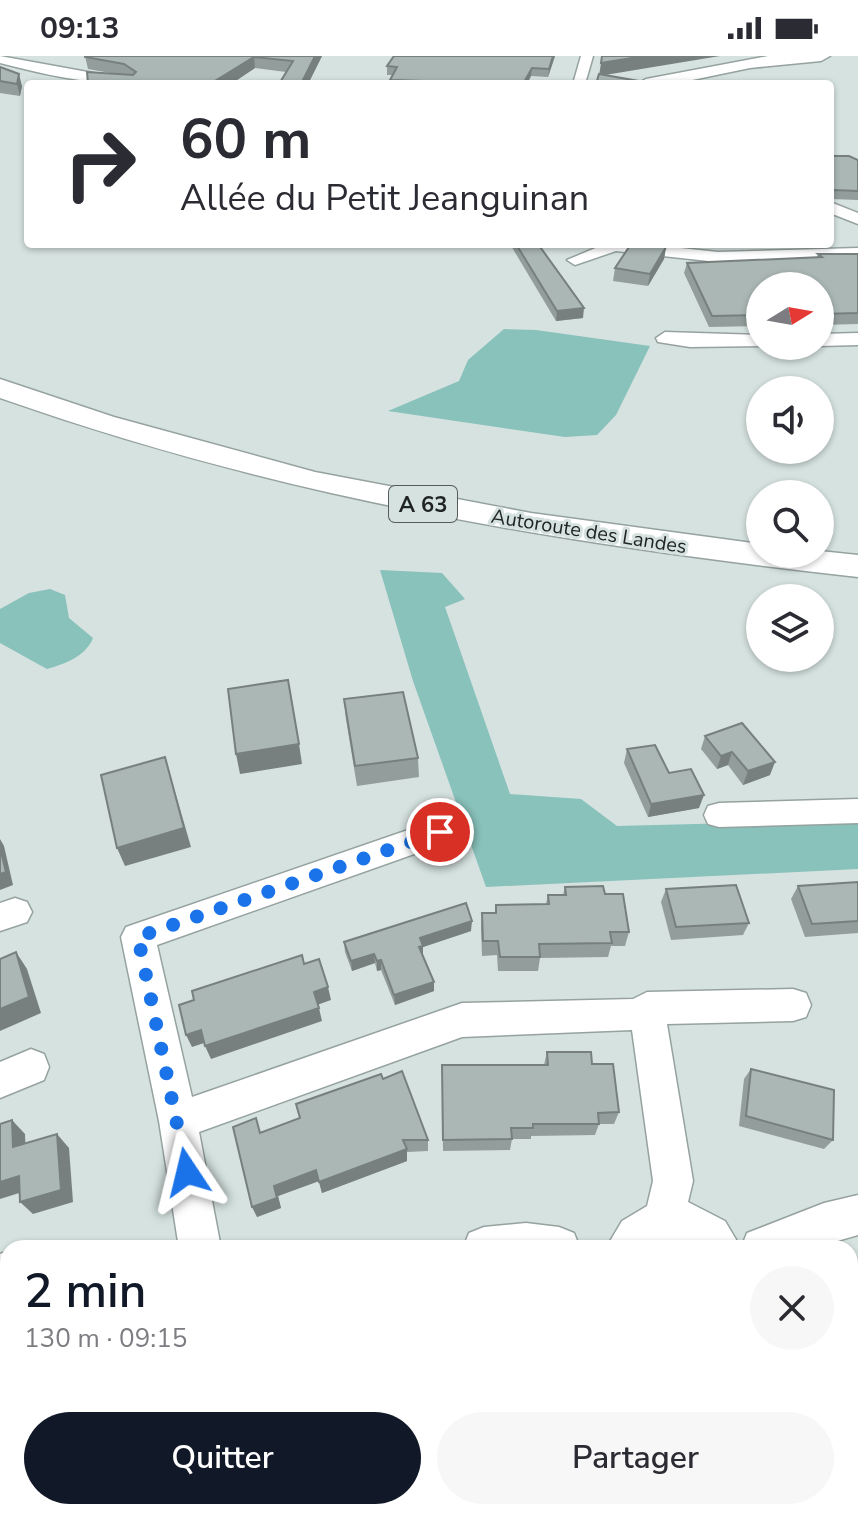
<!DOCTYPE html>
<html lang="fr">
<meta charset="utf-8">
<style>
:root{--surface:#fff;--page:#f7f7f7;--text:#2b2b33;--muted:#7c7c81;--accent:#111827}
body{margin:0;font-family:"Nunito Sans",sans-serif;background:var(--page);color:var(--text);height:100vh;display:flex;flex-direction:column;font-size:30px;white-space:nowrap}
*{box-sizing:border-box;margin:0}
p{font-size:26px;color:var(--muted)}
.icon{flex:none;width:44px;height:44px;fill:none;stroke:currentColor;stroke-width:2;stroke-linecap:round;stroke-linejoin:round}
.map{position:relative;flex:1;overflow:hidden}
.details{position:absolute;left:0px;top:1184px;width:858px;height:280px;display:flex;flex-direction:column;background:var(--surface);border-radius:24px 24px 0 0;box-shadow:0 2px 6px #0004}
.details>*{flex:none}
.top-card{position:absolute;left:24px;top:24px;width:810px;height:168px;border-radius:8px;box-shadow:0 2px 6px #0004;background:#fff;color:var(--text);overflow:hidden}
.needle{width:52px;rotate:79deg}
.buttons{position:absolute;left:746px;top:216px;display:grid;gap:16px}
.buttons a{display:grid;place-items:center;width:88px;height:88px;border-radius:50%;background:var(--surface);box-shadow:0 2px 6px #0004;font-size:40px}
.pin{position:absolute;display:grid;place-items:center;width:68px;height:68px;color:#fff;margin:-34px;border:4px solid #fff;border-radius:50%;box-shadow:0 2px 8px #0007}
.me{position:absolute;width:88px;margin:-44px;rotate:350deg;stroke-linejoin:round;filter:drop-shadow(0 0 6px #0008)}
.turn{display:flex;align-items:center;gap:28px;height:168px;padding:0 24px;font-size:36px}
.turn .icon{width:104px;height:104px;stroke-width:2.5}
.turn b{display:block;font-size:56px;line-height:68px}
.round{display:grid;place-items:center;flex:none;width:84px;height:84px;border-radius:42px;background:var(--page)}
.headline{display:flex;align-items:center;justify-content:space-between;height:136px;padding:0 24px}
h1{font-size:48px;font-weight:600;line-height:60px;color:var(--accent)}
.button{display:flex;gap:16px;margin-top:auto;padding:16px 24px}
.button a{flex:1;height:92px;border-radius:48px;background:var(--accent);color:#fff;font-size:32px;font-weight:600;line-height:92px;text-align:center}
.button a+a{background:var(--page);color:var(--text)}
.status{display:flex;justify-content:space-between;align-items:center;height:56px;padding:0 40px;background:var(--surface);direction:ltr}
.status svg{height:22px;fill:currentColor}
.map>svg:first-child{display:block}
.green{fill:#89c1bb}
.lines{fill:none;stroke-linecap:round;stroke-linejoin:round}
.minor-casing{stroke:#95a2a0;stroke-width:3}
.primary-casing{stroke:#95a2a0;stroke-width:3}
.motorway-casing{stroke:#95a2a0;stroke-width:3}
.minor{fill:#fff;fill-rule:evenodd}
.primary{fill:#fff;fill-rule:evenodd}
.motorway{fill:#fff;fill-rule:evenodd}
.wall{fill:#929d9c}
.shaded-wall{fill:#77807f}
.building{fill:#aab7b5;stroke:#77807f;stroke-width:2}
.route{stroke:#1a73e8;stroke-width:14;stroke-dasharray:0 25.2}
.labels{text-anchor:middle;stroke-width:6;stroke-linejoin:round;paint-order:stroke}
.far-street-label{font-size:20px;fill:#1f2323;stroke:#d5e2e0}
.shield{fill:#d5e2e0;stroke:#565c5c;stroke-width:2}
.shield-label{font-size:22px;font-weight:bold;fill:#1f2323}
</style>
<div class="status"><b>09:13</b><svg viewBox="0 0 49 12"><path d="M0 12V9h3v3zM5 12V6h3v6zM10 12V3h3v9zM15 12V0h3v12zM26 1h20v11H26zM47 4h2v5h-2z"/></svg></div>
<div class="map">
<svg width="858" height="1464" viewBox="0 0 858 1464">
<rect width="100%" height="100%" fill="#d5e2e0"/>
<!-- green -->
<g class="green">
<polygon points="504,273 536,274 650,290 616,359 597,379 565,381 388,355 459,325 468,304"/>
<polygon points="380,514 442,517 465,543 445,551 510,738 581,743 617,770 858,764 858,813 486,831 413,625"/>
<path d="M50,533L65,539L69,562L93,582C86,600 65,608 47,613L0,587V553L29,537Z"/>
</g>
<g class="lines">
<defs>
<g id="minor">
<polygon points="581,0 593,0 585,28 573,28"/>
<polygon points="830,146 858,157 858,168 830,157"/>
<polygon points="605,188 643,188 718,196 858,192 858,202 718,206 616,195 575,209 567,204"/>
<polygon points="665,276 760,279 760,290 763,290 690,291 658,286 656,282"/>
<polygon points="858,277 858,289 820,290 820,278"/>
<polygon points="858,743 858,767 719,771 708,768 704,759 708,750 719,747"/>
<polygon points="440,763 451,767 456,776 451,785 157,889 192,1041 462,947 633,943 647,936 793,933 806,937 811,949 806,961 793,965 667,968 693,1125 688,1146 725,1165 741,1192 693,1192 685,1186 673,1184 661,1186 653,1192 606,1192 622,1165 647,1150 653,1125 632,974 462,981 199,1076 221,1192 179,1192 159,1065 121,881 126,871"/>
<polygon points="15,842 27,846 32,856 27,866 0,875 0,847"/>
<polygon points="31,993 44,998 49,1011 44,1024 0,1042 0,1006"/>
<polygon points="858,1139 858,1179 813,1192 741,1192 747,1177 824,1147"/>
<polygon points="526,1167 559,1171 574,1177 580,1192 463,1192 469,1177 484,1171"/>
<polygon points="8,1195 8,1237 0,1240 0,1198"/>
<polygon points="8,1312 8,1358 0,1362 0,1316"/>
<polygon points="159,1456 207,1456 208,1464 160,1464"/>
<polygon points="352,1456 395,1456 398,1464 349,1464"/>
<polygon points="652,1456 700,1456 698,1464 650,1464"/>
</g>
<g id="primary">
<path d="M0,0L126,23L135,28C87,28 46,19 0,7Z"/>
<polygon points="768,0 830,0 821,5 750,12 673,28 637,28 646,23"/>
</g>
<path id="motorway" d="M0,323L114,361L315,416L531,457L760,488V498H820V495L858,499V521C560,488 284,442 0,342Z"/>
</defs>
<!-- minor casing -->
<use href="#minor" class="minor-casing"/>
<!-- primary casing -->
<use href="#primary" class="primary-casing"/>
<!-- motorway casing -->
<use href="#motorway" class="motorway-casing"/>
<!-- minor -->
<use href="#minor" class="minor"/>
<!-- primary -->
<use href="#primary" class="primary"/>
<!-- motorway -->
<use href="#motorway" class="motorway"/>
</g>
<!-- wall -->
<g class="wall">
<polygon points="85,0 322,0 308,28 279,28 286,16 255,12 231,28 116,18 88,13"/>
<polygon points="555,0 548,21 531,20 527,28 390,28 390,24 392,19 387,19 387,10"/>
<polygon points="0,11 22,30 20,40 0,37"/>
<polygon points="830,100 858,104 858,144 831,143"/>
<polygon points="510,188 538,188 583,262 556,265"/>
<polygon points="666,191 664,203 648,230 613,225 615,212"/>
<polygon points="818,198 858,198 858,268 820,269 820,230 760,230 760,270 709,271 684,217 687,207 817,201"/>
<polygon points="344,643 418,702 419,721 357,730 346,663"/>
<polygon points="705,680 770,719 743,729 728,709 717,713 701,693"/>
<polygon points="627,693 699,752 648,761 624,707"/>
<polygon points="858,826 858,877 805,881 791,843 798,830"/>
<polygon points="565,831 605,838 629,876 625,890 611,890 608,901 540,902 538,915 498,915 497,899 482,900 481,872 482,857 495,857 496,849 546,848 548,839 563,839"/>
<polygon points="666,833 749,867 743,879 671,884 661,846"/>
<polygon points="471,875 423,891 423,900 434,935 395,949 381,914 377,915 375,907 352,915 345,896 344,886"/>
<polygon points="547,996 592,1008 619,1056 614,1068 599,1068 595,1079 531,1080 531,1083 512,1083 510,1094 443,1095 442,1022 544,1009"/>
<polygon points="751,1013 833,1084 824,1093 739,1070 744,1023"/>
<polygon points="383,1023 428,1084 428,1095 407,1096 407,1105 322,1137 319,1125 278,1140 281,1152 257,1161 261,1076 300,1062"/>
<polygon points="854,1340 858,1340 858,1385 850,1383 850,1341"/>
</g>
<!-- shaded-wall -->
<g class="shaded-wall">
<polygon points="315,0 322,0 308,28 301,28"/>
<polygon points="553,0 555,0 548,21 549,13"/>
<polygon points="644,0 720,0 599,20 601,7"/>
<polygon points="254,1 255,12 231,28 210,28"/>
<polygon points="532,12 531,20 527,28 523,28"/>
<polygon points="19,18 22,30 20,40 17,28"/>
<polygon points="666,191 664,203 648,230 650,218"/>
<polygon points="584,252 583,262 556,265 557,255"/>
<polygon points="299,688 302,708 240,718 236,698"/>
<polygon points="732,696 728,709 717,713 721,700"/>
<polygon points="165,701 191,791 125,810 117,792"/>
<polygon points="775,706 770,719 743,729 748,715"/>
<polygon points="704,739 699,752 648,761 651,748"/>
<polygon points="0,783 4,790 13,829 0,834"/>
<polygon points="472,865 471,875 423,891 423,900 419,901 420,882"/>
<polygon points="16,896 27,913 41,957 0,975 0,953"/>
<polygon points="374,898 375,907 352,915 351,905"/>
<polygon points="381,904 381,914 377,915 377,905"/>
<polygon points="434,926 434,935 395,949 394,939"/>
<polygon points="328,931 331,944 317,949 314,936"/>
<polygon points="319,952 322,965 211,1003 205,990"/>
<polygon points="201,974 207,986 192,991 186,979"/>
<polygon points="12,1064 25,1078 26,1105 13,1091"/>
<polygon points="57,1078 69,1092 73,1146 33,1158 20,1146"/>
<polygon points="407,1093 407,1105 322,1137 319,1126"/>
<polygon points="316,1114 319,1125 278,1140 281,1152 257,1161 252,1151 274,1130"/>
<polygon points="19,1120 32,1133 0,1143 0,1126"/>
<polygon points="102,1456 109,1456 110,1464 102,1464"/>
</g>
<!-- building -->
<g class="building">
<polygon points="85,0 315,0 301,28 279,28 293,5 254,1 210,28 88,28 87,16 133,19 136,16 124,8 85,1"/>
<polygon points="394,0 553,0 549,13 532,12 523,28 453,28 455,26 390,24 397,11 387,10"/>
<polygon points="602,0 644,0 601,7"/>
<polygon points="0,11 19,18 17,28 0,25"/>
<polygon points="599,18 656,28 596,28"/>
<polygon points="830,100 849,100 858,104 858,135 834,134 830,136"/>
<polygon points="516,188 538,188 584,252 557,255"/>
<polygon points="631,188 666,191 650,218 615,212"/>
<polygon points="818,198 858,198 858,257 820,258 820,230 760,230 760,259 712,260 687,207 822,201"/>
<polygon points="288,624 299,688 236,698 228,633"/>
<polygon points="403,636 418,702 355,710 344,643"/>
<polygon points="742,667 775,706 748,715 732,696 721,700 705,680"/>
<polygon points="655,689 669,717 691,713 704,739 651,748 627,693"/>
<polygon points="165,701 184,772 117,792 101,719"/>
<polygon points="0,792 6,816 0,818"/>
<polygon points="858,826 858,865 812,868 798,830"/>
<polygon points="736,829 749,867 676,871 666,833"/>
<polygon points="603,830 605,838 623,838 629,876 610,876 612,887 539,888 540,901 500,901 498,885 483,885 482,857 496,857 496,849 549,848 548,839 566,839 565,831"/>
<polygon points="466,847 472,865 420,882 423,890 419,891 434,926 394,939 381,904 377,905 374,898 351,905 344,886"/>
<polygon points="16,896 29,941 0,953 0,903"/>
<polygon points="302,899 304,908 319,903 328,931 314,936 319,952 205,990 201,974 186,979 179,949 194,944 192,935"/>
<polygon points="547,996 591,996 592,1008 613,1008 619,1056 598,1057 599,1068 533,1068 533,1072 511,1072 512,1083 443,1084 442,1009 548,1009"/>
<polygon points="751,1013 834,1034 833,1084 746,1060"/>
<polygon points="402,1015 428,1084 403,1084 407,1093 319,1126 316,1114 274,1130 277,1142 252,1151 233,1071 256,1062 260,1077 300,1062 296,1048 381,1018 383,1023"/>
<polygon points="12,1064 13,1091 57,1078 61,1134 20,1146 19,1120 0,1126 0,1068"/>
<polygon points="854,1340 858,1340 858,1369"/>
<rect x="42" y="1456" width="60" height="8"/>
<polygon points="537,1456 572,1456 574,1462 568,1464 513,1464 537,1457"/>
</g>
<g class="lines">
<!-- route -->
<polyline class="route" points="187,1116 138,881 440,776"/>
</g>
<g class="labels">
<!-- far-street labels -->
<g class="far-street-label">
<text transform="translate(589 475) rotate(9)" y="7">Autoroute des Landes</text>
</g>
<!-- shield labels -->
<rect class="shield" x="389" y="430" width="68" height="36" rx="6"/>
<g class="shield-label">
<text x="423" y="456">A 63</text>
</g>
</g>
</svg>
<div class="buttons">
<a><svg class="needle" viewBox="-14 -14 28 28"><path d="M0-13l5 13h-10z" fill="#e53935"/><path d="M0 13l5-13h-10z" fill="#7c7c81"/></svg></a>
<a><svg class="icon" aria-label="sound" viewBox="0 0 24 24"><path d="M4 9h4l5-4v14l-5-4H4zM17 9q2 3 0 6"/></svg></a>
<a><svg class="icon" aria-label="search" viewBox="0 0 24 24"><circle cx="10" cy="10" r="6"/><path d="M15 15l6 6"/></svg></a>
<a><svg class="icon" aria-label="layers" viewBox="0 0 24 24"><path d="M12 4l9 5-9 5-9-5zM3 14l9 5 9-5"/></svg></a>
</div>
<div class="pin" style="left:440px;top:776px;background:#d93025"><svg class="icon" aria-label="arrive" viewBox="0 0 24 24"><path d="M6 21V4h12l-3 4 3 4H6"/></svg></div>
<svg class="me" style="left:187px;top:1116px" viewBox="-20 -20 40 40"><path d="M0-17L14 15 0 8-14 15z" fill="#1a73e8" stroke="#fff" stroke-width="4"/></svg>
<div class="top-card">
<div class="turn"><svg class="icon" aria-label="right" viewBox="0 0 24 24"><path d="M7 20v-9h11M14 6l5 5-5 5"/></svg><div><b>60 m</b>Allée du Petit Jeanguinan</div></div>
</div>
<section class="details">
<div class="headline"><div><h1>2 min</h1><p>130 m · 09:15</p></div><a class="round"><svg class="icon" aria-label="close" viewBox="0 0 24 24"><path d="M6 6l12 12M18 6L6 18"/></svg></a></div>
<div class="button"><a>Quitter</a><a>Partager</a></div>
</section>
</div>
